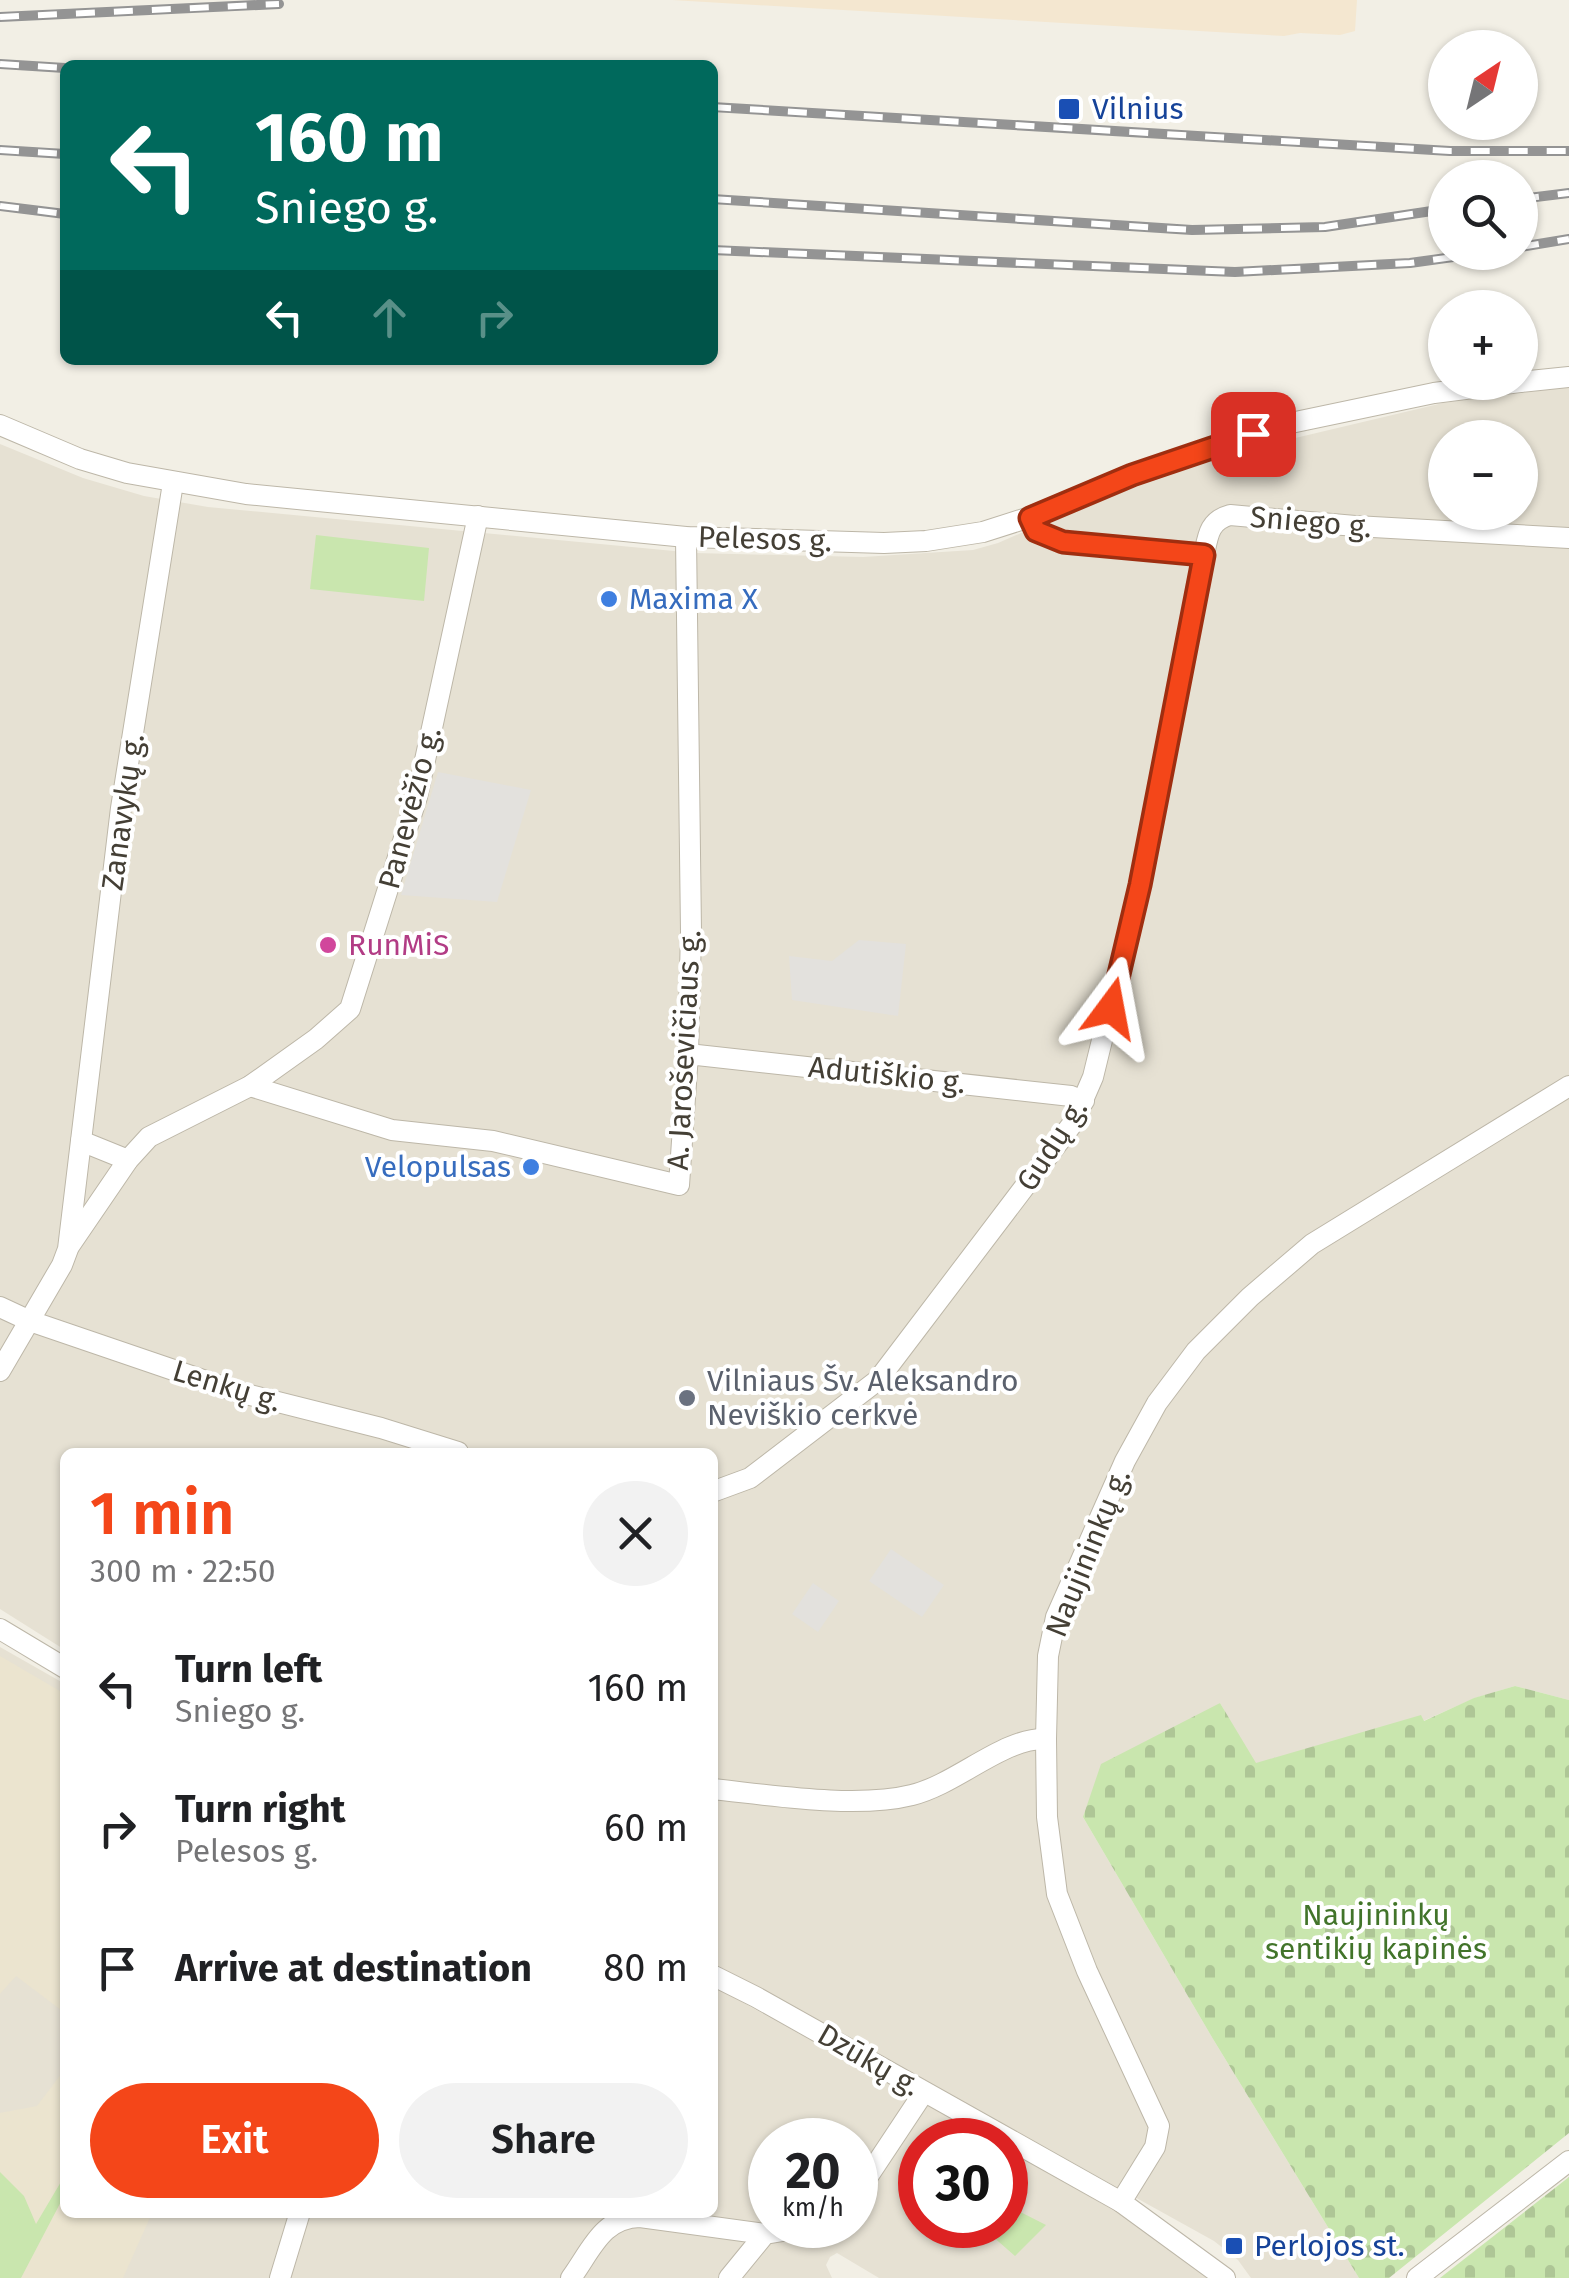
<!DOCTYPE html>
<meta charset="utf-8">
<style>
:root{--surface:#fff;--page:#f2f2f2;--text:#202124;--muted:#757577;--accent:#f44619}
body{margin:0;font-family:"Fira Sans",sans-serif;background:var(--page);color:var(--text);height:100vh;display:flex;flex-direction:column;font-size:38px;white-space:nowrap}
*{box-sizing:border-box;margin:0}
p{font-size:32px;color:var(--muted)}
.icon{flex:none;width:55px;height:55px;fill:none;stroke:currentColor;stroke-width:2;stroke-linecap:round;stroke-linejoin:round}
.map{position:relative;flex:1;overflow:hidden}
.sheet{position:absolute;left:60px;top:1448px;width:658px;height:770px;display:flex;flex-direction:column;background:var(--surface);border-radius:15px;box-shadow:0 2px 8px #0004}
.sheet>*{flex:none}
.guide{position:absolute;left:60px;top:60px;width:658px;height:305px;border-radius:15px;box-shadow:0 2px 8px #0004;background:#00695c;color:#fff;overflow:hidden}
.needle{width:65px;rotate:35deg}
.controls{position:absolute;left:1428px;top:30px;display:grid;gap:20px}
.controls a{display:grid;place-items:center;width:110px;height:110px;border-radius:50%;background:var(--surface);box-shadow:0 2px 8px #0004;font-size:50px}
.speed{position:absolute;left:748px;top:2118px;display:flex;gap:20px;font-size:50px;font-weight:700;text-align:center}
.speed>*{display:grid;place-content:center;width:130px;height:130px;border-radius:50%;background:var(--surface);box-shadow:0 2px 8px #0004;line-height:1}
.speed small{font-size:25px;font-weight:400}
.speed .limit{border:15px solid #d22;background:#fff;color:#111}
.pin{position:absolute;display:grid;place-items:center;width:85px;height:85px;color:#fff;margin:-42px;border-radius:20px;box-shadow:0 5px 15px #0006}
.me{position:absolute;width:110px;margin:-55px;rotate:13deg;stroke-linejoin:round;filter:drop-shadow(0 0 8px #0008)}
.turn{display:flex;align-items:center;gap:35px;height:210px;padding:0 30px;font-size:45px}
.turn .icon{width:130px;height:130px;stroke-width:2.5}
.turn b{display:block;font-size:70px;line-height:85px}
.lanes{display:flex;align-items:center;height:95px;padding:0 30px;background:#0003;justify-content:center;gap:50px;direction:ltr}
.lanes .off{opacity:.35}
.round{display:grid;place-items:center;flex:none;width:105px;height:105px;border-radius:52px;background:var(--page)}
.head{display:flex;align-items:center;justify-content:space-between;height:170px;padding:0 30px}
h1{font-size:60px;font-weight:600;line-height:75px;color:var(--accent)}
.action{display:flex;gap:20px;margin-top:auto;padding:20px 30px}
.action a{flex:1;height:115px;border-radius:60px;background:var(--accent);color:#fff;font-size:40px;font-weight:600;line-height:115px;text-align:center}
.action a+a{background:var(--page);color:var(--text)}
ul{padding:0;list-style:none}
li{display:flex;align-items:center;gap:30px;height:140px;padding:0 30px}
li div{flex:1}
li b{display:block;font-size:38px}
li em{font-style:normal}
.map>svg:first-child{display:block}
.residential{fill:#e6e1d3;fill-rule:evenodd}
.commercial{fill:#f4e7d0}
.education{fill:#ebe4cf}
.cemetery{fill:url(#cemetery-stones)}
.park{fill:#c9e6ae}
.parking{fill:#e3e1dd}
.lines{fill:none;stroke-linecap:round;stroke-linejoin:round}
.minor-casing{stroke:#bdb7a8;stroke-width:22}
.minor{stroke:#fff;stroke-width:20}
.rail-casing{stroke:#949494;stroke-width:10}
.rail{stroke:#fff;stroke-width:6;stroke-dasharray:19;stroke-linecap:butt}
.route-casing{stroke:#9f2e10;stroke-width:25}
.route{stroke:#f44619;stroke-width:18}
.transit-dot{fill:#1a4fb4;stroke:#fff;stroke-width:4}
.shop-dot{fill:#3f7fe0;stroke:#fff;stroke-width:4}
.hotel-dot{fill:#d1479c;stroke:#fff;stroke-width:4}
.worship-dot{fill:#6b7280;stroke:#fff;stroke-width:4}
.labels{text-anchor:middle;stroke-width:8;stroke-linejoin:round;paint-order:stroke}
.transit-label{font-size:30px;fill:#164399;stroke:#fff;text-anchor:start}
.street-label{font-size:30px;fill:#443f35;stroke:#fff}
.shop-label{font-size:30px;fill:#366cbe;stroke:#fff;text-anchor:start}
.hotel-label{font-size:30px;fill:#b23c85;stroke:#fff;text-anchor:start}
.worship-label{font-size:30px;fill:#5b616d;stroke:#fff;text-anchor:start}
.park-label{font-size:30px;fill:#42742a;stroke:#fff}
</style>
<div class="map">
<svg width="1569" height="2278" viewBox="0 0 1569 2278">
<defs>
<pattern id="cemetery-stones" width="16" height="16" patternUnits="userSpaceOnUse" patternTransform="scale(2.5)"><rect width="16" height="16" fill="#c9e6ae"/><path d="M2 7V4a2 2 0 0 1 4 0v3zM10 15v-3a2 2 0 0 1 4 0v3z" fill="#aec696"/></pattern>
</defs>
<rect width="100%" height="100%" fill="#f2efe5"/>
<!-- residential -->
<g class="residential">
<path d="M1569,387V1700L1515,1686L1475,1698L1423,1721L1421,1716L1255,1764L1220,1703L1083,1817L1213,2039L1359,2278H1251L1238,2260L1214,2241L713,1963L712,1452H65V1650L0,1609V444L83,478L144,496L208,507L695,553L863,557L973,550L998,543L1095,501L1241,451L1443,403ZM1445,438H1520V512H1445Z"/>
<path d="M0,1647L65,1684V2212H712L713,1986L990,2140H920V2225H1005V2148L1137,2224L1209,2278H879L837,2253L830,2257L826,2265L832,2278H0ZM770,2140H855V2225H770Z"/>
</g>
<!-- commercial -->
<polygon class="commercial" points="672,0 1357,0 1355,31 1340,35 1300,33 1284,36"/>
<!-- education -->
<g class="education">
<polygon points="0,1656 65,1694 65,2013 16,1976 0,1994"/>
<polygon points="65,2069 65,2212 152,2213 123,2278 0,2278 0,2113 37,2106"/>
</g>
<!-- cemetery -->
<g class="cemetery">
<polygon points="1515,1686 1569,1700 1569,2133 1389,2278 1359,2278 1213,2039 1083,1817 1101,1764 1220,1703 1256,1763 1421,1715 1424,1721 1474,1698"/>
<polygon points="1569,2177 1569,2278 1440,2278"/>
</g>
<!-- park -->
<g class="park">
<polygon points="316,535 429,548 424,601 310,589"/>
<polygon points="0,2172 24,2196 36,2224 65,2175 65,2194 21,2278 0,2278"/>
<polygon points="1005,2204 1046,2225 1015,2256 983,2228 986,2225 1005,2225"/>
</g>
<!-- parking -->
<g class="parking">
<polygon points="438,772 531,790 497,902 401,895"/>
<polygon points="859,940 906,944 898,1016 792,1000 789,956 832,961"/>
<polygon points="891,1549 944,1585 922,1617 869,1581"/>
<polygon points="813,1583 839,1601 818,1632 792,1614"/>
</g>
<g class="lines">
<defs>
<g id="minor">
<polyline points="1520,382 1569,377"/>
<polyline points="0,425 80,459 127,473 246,494 686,537 884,543 926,541 983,532 1030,517 1131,475 1286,424 1434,393 1520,382"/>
<path d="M1030,517L1036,531L1063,542L1204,555C1208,535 1209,521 1230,515L1355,526L1569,538"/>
<polyline points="688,1054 1071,1096 1084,1101"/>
<polyline points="250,1086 392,1130 493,1141 679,1185 688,1054 691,932 686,537"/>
<polyline points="81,1141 128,1160"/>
<polyline points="70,1245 128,1160 149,1137 250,1086 316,1039 350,1009 417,797 478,516"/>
<polyline points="0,1307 30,1321 238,1392 381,1428 458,1452"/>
<polyline points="0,1371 62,1265 68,1249 121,808 173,483"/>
<polyline points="712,1492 750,1478 878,1380 1073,1123 1093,1077 1140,885 1204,555"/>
<polyline points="0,1629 65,1668"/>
<path d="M712,1789C770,1795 856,1809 912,1795C957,1784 1004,1737 1046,1739"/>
<polyline points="712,1975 756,1997 1121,2202 1225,2278"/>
<polyline points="855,2196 924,2092"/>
<polyline points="1121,2202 1155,2147 1159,2126 1087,1971 1057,1894 1047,1817 1046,1739 1048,1656 1056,1617 1125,1461 1157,1403 1196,1351 1250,1297 1312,1244 1569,1086"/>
<polyline points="280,2278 300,2212"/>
<path d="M571,2278C592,2249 602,2218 640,2217L765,2234"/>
<polyline points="729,2278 765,2234 818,2225"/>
<polyline points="1417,2278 1569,2161"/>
</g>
</defs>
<!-- minor casing -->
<use href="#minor" class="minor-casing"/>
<!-- minor -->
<use href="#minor" class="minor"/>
<defs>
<g id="rail">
<polyline points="0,17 279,4"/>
<polyline points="0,64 65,68"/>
<polyline points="712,107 1450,151 1569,151"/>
<polyline points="0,150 65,154"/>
<polyline points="712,199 1192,230 1325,227 1445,209"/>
<polyline points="1520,199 1569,193"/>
<polyline points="0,206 65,214"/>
<polyline points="1520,247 1569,239"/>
<polyline points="712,250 1235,272 1410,263 1489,252"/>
</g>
</defs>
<!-- rail casing -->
<use href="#rail" class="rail-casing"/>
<!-- rail -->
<use href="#rail" class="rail"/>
</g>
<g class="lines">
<defs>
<polyline id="route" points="1111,1008 1140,885 1204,555 1063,542 1036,531 1030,518 1132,475 1253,434"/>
</defs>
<!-- route casing -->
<use href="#route" class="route-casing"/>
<!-- route -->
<use href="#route" class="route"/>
</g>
<!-- markers -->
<g class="transit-dot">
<rect x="1057" y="97" width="24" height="24" rx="5"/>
<rect x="1224" y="2236" width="20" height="20" rx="5"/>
</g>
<g class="shop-dot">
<circle cx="609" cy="599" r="10"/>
<circle cx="531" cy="1167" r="10"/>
</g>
<circle class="hotel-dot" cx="328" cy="945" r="10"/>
<circle class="worship-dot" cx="687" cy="1398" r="10"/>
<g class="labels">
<!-- transit labels -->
<g class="transit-label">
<text x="1092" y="119">Vilnius</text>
<text x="1254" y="2256">Perlojos st.</text>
</g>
<!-- street labels -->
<g class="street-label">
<text transform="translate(1311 522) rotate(5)" y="10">Sniego g.</text>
<text transform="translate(765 539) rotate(2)" y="10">Pelesos g.</text>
<text transform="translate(410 808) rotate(-75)" y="10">Panevėžio g.</text>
<text transform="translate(123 812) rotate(-82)" y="10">Zanavykų g.</text>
<text transform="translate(684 1050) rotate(-87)" y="10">A. Jaroševičiaus g.</text>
<text transform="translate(887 1075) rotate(6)" y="10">Adutiškio g.</text>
<text transform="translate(1052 1145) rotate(-57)" y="10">Gudų g.</text>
<text transform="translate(227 1386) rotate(17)" y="10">Lenkų g.</text>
<text transform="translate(1088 1553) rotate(-68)" y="10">Naujininkų g.</text>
<text transform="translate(869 2060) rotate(30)" y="10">Dzūkų g.</text>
</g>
<!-- shop labels -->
<g class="shop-label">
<text x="629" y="609">Maxima X</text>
<text x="511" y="1177" text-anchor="end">Velopulsas</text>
</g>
<!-- hotel labels -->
<g class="hotel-label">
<text x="348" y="955">RunMiS</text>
</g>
<!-- worship labels -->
<g class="worship-label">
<text x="707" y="1391">Vilniaus Šv. Aleksandro<tspan x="707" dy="34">Neviškio cerkvė</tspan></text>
</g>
<!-- park labels -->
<g class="park-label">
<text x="1376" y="1925">Naujininkų<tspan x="1376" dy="34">sentikių kapinės</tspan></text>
</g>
</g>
</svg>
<div class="controls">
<a><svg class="needle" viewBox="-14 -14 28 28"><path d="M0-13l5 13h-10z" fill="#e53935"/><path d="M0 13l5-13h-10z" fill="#757577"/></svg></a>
<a><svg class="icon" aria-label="search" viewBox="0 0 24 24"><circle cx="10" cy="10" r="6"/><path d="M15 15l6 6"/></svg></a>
<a>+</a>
<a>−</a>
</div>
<div class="speed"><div>20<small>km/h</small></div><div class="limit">30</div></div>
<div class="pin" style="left:1253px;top:434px;background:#d93025"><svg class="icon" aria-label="arrive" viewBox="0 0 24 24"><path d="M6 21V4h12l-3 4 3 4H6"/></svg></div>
<svg class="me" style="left:1111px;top:1008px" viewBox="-20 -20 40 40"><path d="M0-17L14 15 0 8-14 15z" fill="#f44619" stroke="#fff" stroke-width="4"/></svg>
<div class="guide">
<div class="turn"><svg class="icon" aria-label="left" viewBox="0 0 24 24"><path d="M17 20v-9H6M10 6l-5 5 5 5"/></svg><div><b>160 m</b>Sniego g.</div></div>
<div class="lanes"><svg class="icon" aria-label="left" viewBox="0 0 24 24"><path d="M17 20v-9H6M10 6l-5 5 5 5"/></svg><svg class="icon off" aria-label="ahead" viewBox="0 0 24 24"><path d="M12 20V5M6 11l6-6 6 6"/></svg><svg class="icon off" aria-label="right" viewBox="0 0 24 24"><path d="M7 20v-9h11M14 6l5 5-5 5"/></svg></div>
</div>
<section class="sheet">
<div class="head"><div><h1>1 min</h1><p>300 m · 22:50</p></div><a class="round"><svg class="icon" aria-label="close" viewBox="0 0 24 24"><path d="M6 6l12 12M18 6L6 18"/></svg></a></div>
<ul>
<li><svg class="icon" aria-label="left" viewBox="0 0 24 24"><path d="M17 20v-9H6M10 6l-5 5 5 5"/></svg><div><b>Turn left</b><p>Sniego g.</p></div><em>160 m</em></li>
<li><svg class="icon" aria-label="right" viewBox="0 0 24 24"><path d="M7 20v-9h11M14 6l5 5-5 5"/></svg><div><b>Turn right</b><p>Pelesos g.</p></div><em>60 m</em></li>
<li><svg class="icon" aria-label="arrive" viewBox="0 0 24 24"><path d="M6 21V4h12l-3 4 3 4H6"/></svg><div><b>Arrive at destination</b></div><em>80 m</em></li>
</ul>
<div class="action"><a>Exit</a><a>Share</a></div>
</section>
</div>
